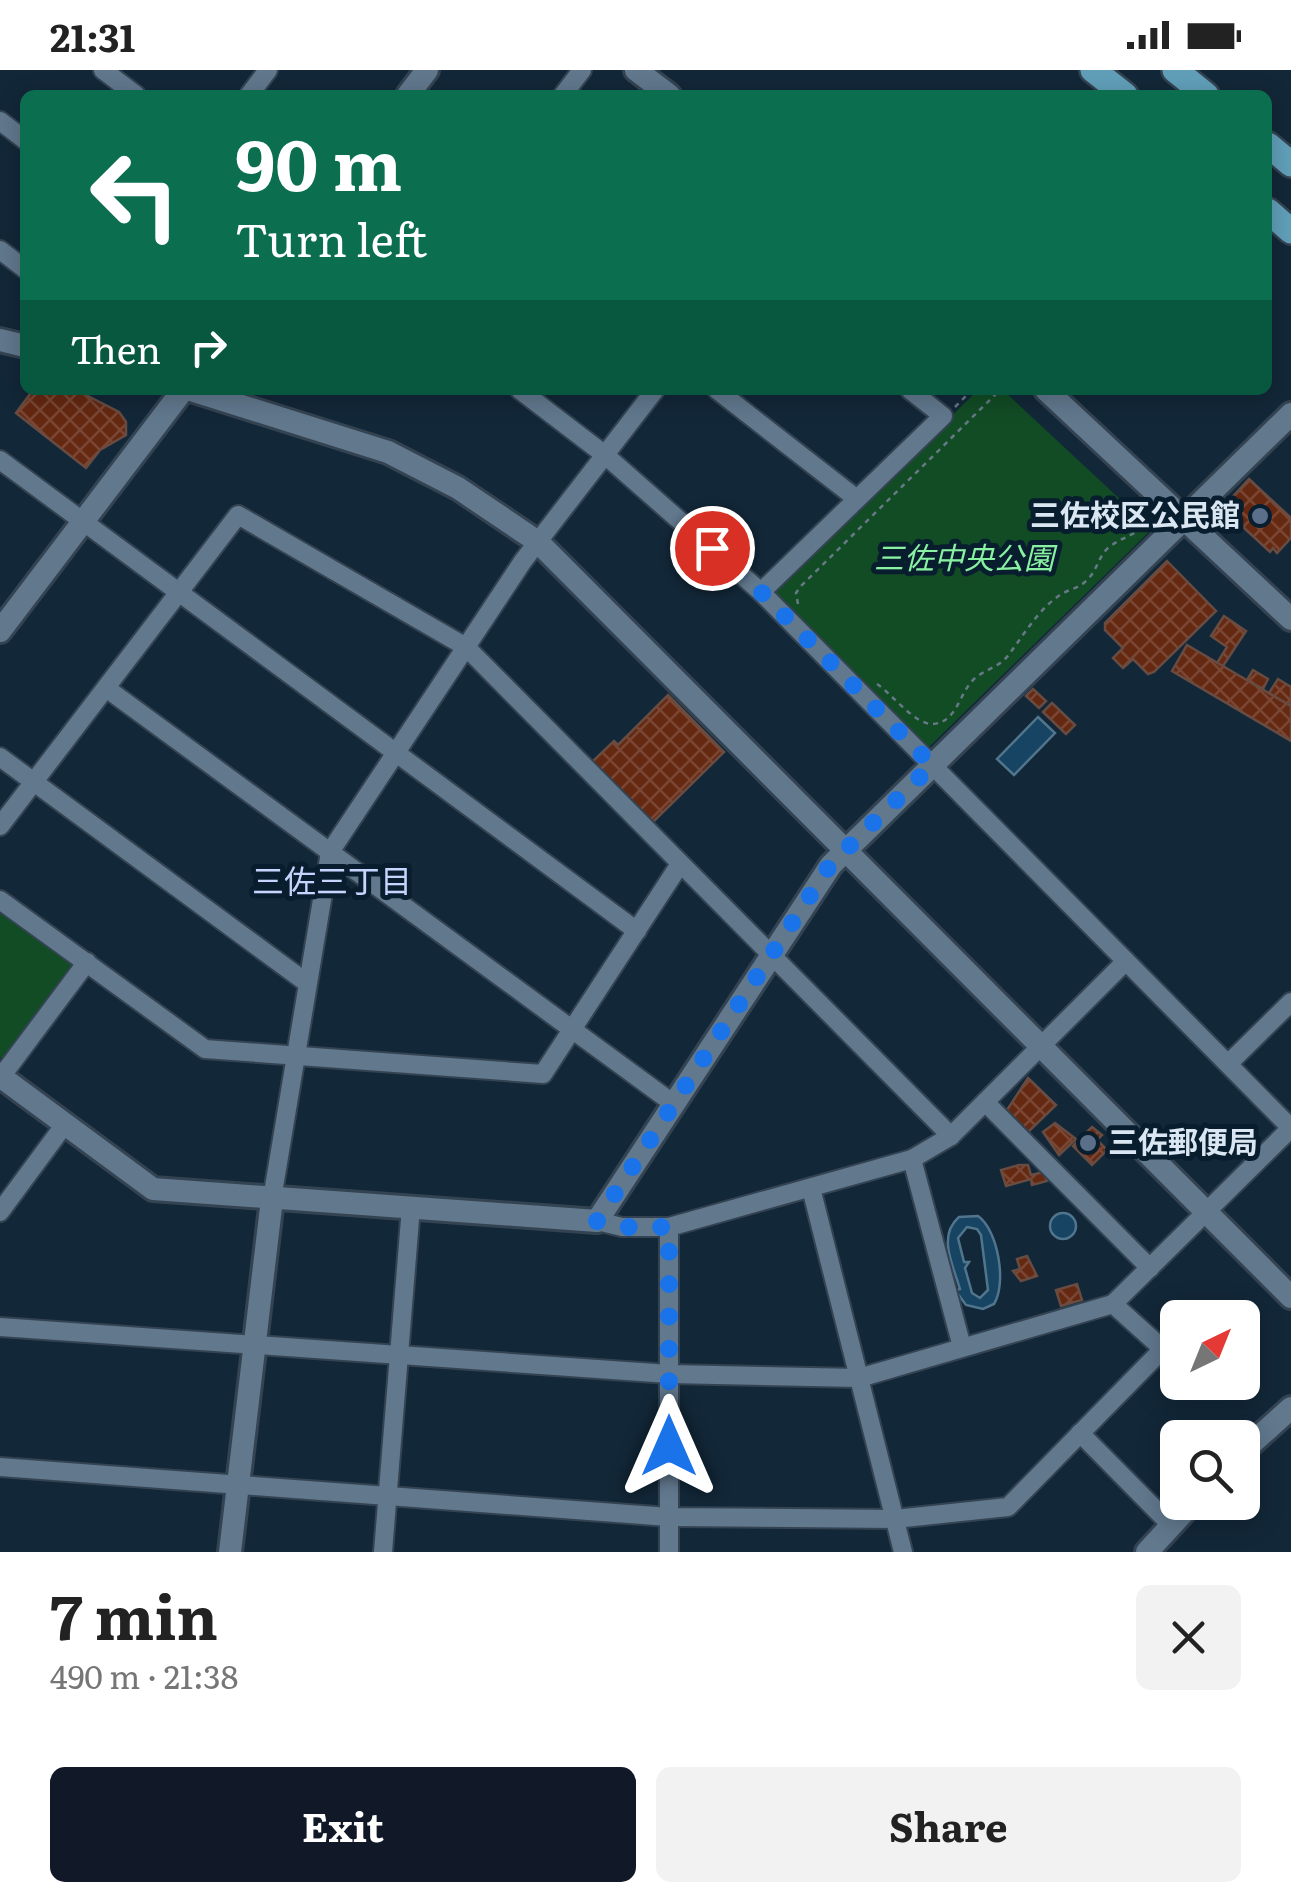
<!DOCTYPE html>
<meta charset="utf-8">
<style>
:root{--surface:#fff;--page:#f2f2f2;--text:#222;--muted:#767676;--accent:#111827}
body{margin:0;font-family:Literata,"Noto Sans JP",serif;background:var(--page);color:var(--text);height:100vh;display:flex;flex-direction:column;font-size:38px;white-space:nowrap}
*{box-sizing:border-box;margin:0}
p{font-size:32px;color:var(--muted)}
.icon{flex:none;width:55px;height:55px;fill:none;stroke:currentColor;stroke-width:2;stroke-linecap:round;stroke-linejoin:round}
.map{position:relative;height:1482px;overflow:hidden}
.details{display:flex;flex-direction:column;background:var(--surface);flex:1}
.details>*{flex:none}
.top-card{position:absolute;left:20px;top:20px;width:1252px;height:305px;border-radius:15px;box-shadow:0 5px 25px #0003;background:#0b6e4f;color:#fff;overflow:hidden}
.needle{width:65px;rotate:43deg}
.tools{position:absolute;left:1160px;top:1230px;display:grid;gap:20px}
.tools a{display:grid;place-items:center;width:100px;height:100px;border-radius:15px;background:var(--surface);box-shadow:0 5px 25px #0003;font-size:50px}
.pin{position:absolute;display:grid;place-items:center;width:85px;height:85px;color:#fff;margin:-42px;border:5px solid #fff;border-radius:50%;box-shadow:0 2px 10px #0007}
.me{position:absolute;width:110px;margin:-55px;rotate:0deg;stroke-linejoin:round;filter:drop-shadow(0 0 8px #0008)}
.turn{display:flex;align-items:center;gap:35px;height:210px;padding:0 50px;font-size:45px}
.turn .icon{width:130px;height:130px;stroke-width:2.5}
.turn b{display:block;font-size:70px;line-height:85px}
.then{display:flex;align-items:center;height:95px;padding:0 50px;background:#0003;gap:20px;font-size:38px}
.round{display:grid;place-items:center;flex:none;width:105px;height:105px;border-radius:15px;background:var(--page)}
.overview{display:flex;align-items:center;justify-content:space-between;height:170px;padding:0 50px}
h1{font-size:60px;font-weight:700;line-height:75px}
.action{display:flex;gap:20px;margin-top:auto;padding:20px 50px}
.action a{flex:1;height:115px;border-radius:15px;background:var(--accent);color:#fff;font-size:40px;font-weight:700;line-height:115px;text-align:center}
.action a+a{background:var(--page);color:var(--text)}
.status{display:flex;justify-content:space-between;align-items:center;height:70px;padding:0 50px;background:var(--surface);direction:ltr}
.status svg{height:28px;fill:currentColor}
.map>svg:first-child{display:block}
.green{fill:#124c25}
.water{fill:#164462;stroke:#51758d;stroke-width:2.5;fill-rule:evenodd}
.building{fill:url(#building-cross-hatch);stroke:#684c42;stroke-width:2.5}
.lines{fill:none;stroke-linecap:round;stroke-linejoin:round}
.minor-casing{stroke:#344352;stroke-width:22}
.tertiary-casing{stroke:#344352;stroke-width:28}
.primary-casing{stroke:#344352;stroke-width:30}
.path{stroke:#677987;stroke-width:2.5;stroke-dasharray:5 5;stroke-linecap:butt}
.minor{stroke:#61788d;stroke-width:18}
.tertiary{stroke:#61788d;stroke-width:22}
.primary{stroke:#619fb9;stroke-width:25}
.route{stroke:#1a73e8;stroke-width:18;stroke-dasharray:0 32.4}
.service-dot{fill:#5c6f8a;stroke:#081d2e;stroke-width:4}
.labels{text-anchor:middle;stroke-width:10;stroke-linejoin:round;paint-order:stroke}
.poi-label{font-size:30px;font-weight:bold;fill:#dae7f2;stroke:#081d2e;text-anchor:end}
.park-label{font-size:30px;font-style:italic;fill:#89f2a2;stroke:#081d2e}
.neighbourhood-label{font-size:32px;fill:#c6d4fe;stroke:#081d2e}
</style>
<div class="status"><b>21:31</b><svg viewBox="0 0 49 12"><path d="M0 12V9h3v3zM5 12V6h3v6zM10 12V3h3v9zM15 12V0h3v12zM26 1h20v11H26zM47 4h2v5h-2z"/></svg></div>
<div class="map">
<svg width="1291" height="1482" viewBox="0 0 1291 1482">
<defs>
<pattern id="building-cross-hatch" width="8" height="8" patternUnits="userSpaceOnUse" patternTransform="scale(2.5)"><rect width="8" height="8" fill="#652811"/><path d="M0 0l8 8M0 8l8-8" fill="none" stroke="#7a4734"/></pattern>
</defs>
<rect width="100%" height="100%" fill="#122738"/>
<!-- green -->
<g class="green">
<polygon points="978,320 1003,320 1152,459 927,679 774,525 775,519"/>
<polygon points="0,838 74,892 7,992 0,988"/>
</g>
<!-- water -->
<g class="water">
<polygon points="1038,647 1055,663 1014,705 997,689"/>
<circle cx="1063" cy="1156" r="13"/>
<path d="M978,1146C998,1160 1007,1213 994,1234L983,1239L966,1235L955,1220L960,1219C953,1195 937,1166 959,1147ZM967,1157L977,1159L981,1165L988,1220L980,1228L972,1223L965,1198L969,1192H964L958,1168Z"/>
</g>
<!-- building -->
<g class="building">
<polygon points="33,320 76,320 119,342 126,352 126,365 100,380 86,398 16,343"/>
<polygon points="1249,409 1291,448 1291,468 1277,483 1273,478 1270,482 1229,444 1232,440 1226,434"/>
<polygon points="1167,491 1216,541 1154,602 1148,604 1133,589 1123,598 1113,588 1123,578 1105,560 1105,553"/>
<polygon points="1224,546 1246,561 1223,596 1217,593 1227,577 1211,566"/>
<polygon points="1187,575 1291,636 1291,671 1172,601"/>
<polygon points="1253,600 1268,609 1263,619 1247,610"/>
<polygon points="1278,609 1291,617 1291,636 1269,623"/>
<polygon points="1033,619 1046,631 1039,638 1026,626"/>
<polygon points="668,625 724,682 651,754 591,693 614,671 618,675"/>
<polygon points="1052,633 1075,655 1066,664 1043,642"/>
<polygon points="1028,1008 1056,1035 1026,1064 1005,1043"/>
<polygon points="1055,1053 1076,1069 1059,1085 1043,1062"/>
<polygon points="1092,1057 1102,1065 1097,1070 1107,1080 1092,1095 1073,1076"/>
<polygon points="1019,1095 1028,1095 1031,1105 1044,1102 1047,1111 1032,1115 1031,1109 1006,1116 1001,1100"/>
<polygon points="1027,1186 1037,1206 1021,1211 1013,1201 1020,1199 1017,1189"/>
<polygon points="1077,1214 1082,1230 1061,1236 1056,1220"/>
</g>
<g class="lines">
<defs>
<g id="minor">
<polyline points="103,0 136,25"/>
<polyline points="249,25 268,0"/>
<polyline points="563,25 582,0"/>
<polyline points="0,51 25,70"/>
<polyline points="0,180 25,199"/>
<polyline points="717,320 857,429"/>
<polyline points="0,390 637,861"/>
<polyline points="761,522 943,346 910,320"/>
<polyline points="106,618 674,1034"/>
<polyline points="0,687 307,913"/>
<polyline points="0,756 238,445 466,577 951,1066"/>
<polyline points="0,830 205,979 543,1004 680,794"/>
<polyline points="1228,994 1291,932"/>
<polyline points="1,1007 87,892"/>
<polyline points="985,1032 1150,1198"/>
<polyline points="912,1089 962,1277"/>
<polyline points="811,1118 903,1482"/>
<polyline points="272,1129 330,782 523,491 655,320"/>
<polyline points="0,1142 65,1054"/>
<polyline points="597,1151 622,1157 669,1157 912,1089 951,1066 1126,891"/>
<polyline points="0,1257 669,1304 859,1308 1113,1234"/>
<polyline points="1080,1363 1171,1455"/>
<polyline points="0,1397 669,1447 895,1449 1008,1437 1163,1279 1113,1234 1291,1058 761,522 605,385 520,320"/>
<polyline points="383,1482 411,1137"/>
<polyline points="669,1482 669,1157"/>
</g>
<g id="tertiary">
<polyline points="636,0 669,25"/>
<polyline points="408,25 427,0"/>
<polyline points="0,270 25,276"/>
<polyline points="191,320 388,382 458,418 538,472 1291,1227"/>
<polyline points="1046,320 1291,549"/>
<polyline points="0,561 183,320"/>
<polyline points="0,1006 153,1119 597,1151 831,795 1291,344"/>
<polyline points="1242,1382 1291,1338"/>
<polyline points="230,1482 272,1129"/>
<polyline points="1147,1482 1193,1432"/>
</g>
<g id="primary">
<polyline points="1093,0 1125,25"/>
<polyline points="1175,0 1206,25"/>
<polyline points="1268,75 1291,94"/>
<polyline points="1268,141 1291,161"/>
</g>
</defs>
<!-- minor casing -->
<use href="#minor" class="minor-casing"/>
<!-- tertiary casing -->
<use href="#tertiary" class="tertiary-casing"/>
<!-- primary casing -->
<use href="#primary" class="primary-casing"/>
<!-- path -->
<g class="path">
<polyline points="955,337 972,320"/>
<polyline points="798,534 796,523 800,517 1000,320"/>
<path d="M877,614C892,624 915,655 933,654C957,652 959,624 973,610C984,599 1000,598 1010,583C1025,563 1038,540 1060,525C1069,519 1080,518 1087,510C1097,501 1098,487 1108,478C1124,465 1134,468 1152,448"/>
</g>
<!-- minor -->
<use href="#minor" class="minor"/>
<!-- tertiary -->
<use href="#tertiary" class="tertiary"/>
<!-- primary -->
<use href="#primary" class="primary"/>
</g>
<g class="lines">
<!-- route -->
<polyline class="route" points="669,1376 669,1157 622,1157 597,1151 830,795 932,695 761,522 712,478"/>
</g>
<!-- markers -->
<g class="service-dot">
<circle cx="1260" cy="446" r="10"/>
<circle cx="1088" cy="1073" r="10"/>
</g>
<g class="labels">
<!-- poi labels -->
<g class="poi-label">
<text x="1240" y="456">三佐校区公民館</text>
<text x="1108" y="1083" text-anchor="start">三佐郵便局</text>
</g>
<!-- park labels -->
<g class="park-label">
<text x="964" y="499">三佐中央公園</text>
</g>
<!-- neighbourhood labels -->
<g class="neighbourhood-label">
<text x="332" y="823">三佐三丁目</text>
</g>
</g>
</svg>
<div class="tools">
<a><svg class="needle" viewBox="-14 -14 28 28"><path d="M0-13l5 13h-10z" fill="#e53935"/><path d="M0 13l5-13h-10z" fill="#767676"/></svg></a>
<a><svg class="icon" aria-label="search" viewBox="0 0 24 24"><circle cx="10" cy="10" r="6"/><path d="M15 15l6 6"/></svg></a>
</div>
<div class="pin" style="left:712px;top:478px;background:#d93025"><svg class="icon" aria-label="arrive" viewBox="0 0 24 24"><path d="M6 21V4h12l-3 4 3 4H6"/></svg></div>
<svg class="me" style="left:669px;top:1376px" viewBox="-20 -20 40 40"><path d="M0-17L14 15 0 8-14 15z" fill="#1a73e8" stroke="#fff" stroke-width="4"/></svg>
<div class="top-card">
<div class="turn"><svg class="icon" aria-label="left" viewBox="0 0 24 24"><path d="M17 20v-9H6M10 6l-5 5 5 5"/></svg><div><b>90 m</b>Turn left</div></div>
<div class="then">Then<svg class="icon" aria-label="right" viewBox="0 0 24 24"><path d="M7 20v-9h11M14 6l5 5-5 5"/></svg></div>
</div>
</div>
<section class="details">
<div class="overview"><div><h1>7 min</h1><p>490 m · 21:38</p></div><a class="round"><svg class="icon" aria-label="close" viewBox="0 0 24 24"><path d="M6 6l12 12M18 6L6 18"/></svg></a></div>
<div class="action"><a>Exit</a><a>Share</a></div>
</section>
